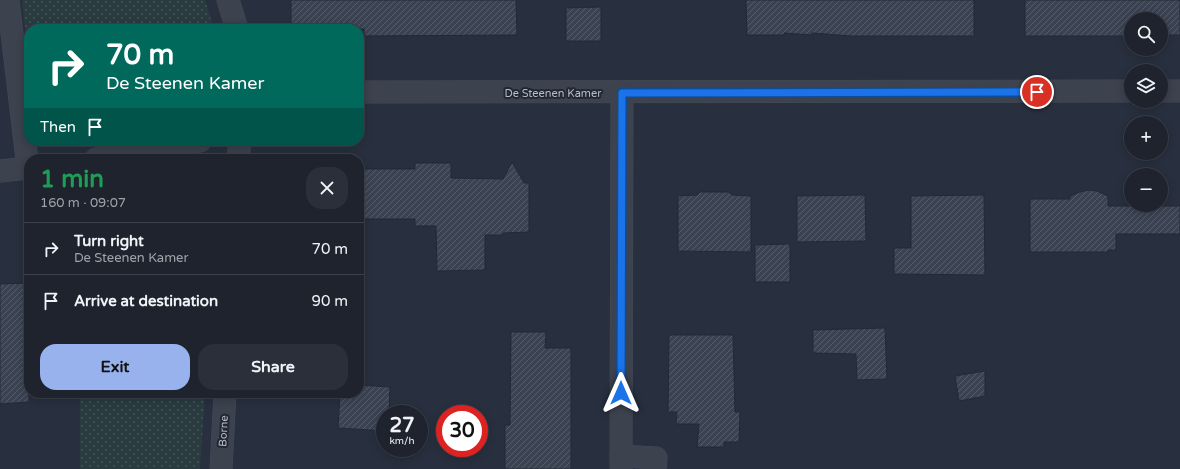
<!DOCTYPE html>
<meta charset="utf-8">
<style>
:root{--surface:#1e232e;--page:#2b2f3a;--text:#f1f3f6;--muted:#a1a4aa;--line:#3c404a;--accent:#98b2ee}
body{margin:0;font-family:"Varela Round",sans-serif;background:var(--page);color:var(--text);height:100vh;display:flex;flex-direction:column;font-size:15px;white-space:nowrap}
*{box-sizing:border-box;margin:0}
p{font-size:13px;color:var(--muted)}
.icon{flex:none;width:22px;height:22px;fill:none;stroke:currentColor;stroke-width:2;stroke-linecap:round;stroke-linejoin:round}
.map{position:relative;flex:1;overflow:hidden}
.panel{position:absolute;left:24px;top:154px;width:340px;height:244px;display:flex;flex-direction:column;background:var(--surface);border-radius:16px;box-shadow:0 2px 10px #0003,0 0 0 1px var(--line)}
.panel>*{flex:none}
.top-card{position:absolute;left:24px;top:24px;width:340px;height:122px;border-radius:16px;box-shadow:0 2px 10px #0003,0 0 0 1px var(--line);background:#00695c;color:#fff;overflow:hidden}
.fabs{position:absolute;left:1124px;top:12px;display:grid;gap:8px}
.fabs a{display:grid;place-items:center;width:44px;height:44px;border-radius:50%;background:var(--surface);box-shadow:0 2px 10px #0003,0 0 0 1px var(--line);font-size:20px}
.speed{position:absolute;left:376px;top:405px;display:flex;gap:8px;font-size:20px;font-weight:700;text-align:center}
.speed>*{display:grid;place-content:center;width:52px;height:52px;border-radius:50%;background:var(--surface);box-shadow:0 2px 10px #0003,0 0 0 1px var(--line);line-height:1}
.speed small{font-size:10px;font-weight:400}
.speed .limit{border:6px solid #d22;background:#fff;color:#111}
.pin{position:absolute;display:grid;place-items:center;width:34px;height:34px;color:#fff;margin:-17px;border:2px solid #fff;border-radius:50%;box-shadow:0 1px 4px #0007}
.me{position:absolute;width:44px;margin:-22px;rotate:0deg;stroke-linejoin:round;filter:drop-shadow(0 0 3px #0008)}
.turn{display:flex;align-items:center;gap:14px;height:84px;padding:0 16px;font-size:18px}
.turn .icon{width:52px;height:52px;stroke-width:2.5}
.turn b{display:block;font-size:28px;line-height:34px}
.then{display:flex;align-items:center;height:38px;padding:0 16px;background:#0003;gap:8px;font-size:15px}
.round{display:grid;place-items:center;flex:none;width:42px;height:42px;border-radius:16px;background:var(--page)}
.summary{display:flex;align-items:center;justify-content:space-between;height:68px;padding:0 16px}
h1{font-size:24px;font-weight:700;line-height:30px;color:#1e9e55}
.primary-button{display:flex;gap:8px;margin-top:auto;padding:8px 16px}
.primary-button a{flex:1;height:46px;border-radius:16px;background:var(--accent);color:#111;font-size:16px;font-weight:700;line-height:46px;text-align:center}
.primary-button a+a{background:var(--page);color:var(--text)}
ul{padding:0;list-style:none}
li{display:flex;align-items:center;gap:12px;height:52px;padding:0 16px;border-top:1px solid var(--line)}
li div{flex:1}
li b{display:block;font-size:15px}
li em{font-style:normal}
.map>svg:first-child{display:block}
.grass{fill:url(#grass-dots)}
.building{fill:url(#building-hatch);stroke:#232935}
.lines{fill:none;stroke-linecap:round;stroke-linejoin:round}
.street-casing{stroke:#454b57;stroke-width:23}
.street{stroke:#3c424e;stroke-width:22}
.route-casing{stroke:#114b97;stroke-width:10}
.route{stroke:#1a73e8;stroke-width:7}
.labels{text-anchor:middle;stroke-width:4;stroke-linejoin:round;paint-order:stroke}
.street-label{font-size:11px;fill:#b8bdc8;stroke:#212733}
</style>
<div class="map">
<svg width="1180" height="469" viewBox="0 0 1180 469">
<defs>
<pattern id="grass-dots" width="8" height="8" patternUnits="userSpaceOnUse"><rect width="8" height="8" fill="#2a3b3f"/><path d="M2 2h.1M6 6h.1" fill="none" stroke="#475559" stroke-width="1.8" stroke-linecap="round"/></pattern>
<pattern id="building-hatch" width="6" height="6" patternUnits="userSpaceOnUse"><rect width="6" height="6" fill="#3b4353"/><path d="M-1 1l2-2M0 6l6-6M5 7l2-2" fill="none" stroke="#555c6a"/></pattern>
</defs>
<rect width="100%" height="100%" fill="#282f3e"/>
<!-- grass -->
<g class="grass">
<polygon points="22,0 205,0 214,29 29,29 29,66"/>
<polygon points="80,393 205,393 200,469 80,469"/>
</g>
<!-- building -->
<g class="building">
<polygon points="291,0 516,0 517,35 364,36 364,29 291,29"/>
<polygon points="746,0 974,0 974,36 851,36 812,33 812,35 784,33 784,35 747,35"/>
<polygon points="1025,0 1180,0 1180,35 1161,35 1161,19 1131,19 1131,36 1025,36"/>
<polygon points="601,7 601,41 566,41 566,8"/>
<polygon points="512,162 524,183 529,183 529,232 503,233 503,235 485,235 485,270 437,271 436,226 415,226 415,219 359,219 359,169 415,169 415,163 451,163 451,178 503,179"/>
<polygon points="1089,190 1097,191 1108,196 1108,206 1180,206 1180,234 1116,234 1116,250 1108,250 1108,252 1030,252 1030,199 1070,199 1070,196 1080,192"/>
<polygon points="700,192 729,192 732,195 751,196 751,252 678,251 678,196 697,195"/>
<polygon points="865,195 866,241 797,242 797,196"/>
<polygon points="984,195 985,275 894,274 894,248 911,248 911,196"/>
<polygon points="790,244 790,282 755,282 755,245"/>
<polygon points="29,283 29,402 0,404 0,284"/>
<polygon points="885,328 887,379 857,380 856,354 813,353 813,330"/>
<polygon points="511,332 546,332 545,348 571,348 571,469 505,469 505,425 510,425"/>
<polygon points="669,335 733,335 735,412 740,412 739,442 724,442 724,447 697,447 699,424 676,424 677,412 668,412"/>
<polygon points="985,371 985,396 959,401 955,376"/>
<polygon points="359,385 390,387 389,414 385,414 385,431 338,428 340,393 359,393"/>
</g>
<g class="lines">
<defs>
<g id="street">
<polyline points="8,0 28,168"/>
<polyline points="228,0 237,29"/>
<polyline points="1161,91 1180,91"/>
<polyline points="359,92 1131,91"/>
<polyline points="96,159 200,141"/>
<polyline points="238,159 240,141"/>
<polyline points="0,171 29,168"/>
<polyline points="621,456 656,458 655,469"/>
<polyline points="221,469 225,393"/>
<polyline points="621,469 622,93"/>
</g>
</defs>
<!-- street casing -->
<use href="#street" class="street-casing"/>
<!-- street -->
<use href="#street" class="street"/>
</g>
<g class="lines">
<defs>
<polyline id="route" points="621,393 622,93 1037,92"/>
</defs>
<!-- route casing -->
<use href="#route" class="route-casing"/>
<!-- route -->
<use href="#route" class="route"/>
</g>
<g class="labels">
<!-- street labels -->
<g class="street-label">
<text x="553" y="97">De Steenen Kamer</text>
<text transform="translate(223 431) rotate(-87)" y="4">Borne</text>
</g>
</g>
</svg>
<div class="fabs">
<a><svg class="icon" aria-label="search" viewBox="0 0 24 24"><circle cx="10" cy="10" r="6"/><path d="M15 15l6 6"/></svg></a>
<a><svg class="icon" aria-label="layers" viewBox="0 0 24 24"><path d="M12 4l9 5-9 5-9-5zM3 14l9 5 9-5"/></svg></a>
<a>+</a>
<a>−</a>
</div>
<div class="speed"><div>27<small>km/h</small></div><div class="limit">30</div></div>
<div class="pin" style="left:1037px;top:92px;background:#d93025"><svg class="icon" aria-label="arrive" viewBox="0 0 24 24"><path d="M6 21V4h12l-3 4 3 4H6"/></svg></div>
<svg class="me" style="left:621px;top:393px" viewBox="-20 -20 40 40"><path d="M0-17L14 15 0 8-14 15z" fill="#1a73e8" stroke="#fff" stroke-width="4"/></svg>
<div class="top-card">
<div class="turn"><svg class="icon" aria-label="right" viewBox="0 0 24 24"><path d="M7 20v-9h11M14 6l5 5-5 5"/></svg><div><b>70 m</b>De Steenen Kamer</div></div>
<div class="then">Then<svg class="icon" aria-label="arrive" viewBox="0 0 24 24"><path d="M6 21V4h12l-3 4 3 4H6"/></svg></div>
</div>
<section class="panel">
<div class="summary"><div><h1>1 min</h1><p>160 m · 09:07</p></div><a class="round"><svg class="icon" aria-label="close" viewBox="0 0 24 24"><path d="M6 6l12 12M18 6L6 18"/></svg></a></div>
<ul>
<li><svg class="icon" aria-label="right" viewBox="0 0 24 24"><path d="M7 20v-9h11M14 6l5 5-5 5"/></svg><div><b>Turn right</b><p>De Steenen Kamer</p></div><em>70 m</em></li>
<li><svg class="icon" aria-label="arrive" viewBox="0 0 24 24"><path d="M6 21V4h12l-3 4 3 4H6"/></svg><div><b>Arrive at destination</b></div><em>90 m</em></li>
</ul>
<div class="primary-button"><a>Exit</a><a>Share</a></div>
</section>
</div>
